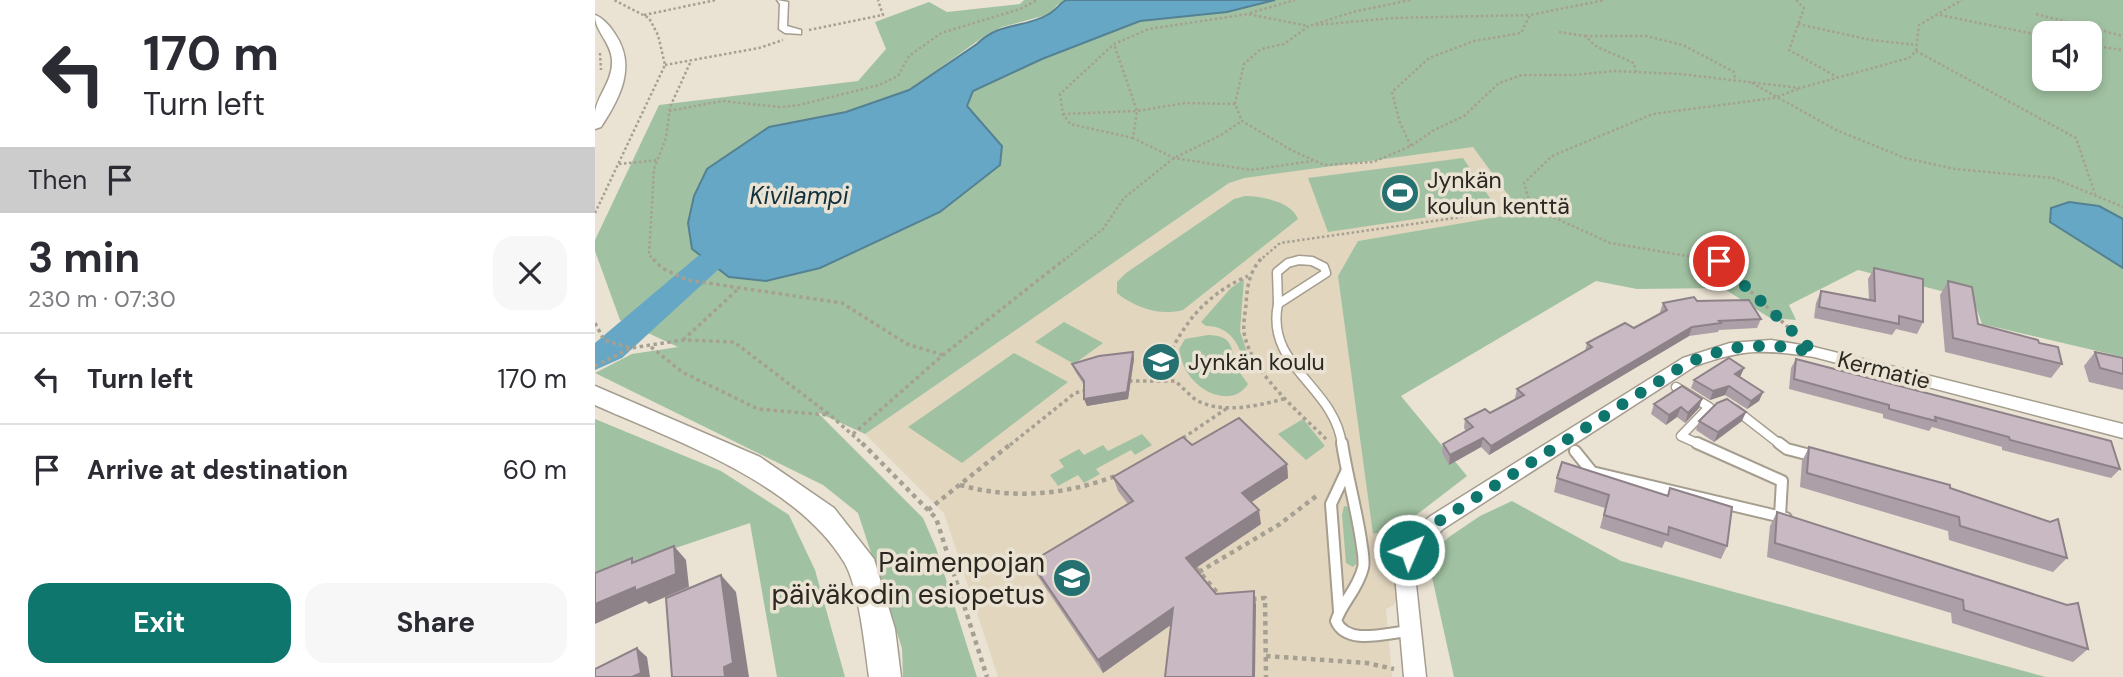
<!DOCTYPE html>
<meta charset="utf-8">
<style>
:root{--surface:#fff;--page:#f7f7f7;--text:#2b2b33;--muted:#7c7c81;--line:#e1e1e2;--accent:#0f766e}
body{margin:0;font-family:"DM Sans",sans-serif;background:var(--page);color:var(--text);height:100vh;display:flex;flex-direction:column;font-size:26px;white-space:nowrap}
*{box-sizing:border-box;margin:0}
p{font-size:23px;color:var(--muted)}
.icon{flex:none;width:38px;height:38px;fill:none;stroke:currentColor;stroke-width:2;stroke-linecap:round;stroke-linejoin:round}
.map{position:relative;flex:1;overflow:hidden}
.details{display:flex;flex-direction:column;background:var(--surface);width:595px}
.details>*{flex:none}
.hud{background:#fff;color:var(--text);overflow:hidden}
.controls{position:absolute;left:1437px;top:21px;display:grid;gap:14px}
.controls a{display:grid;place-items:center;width:70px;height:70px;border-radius:14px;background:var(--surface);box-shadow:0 4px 10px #0003;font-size:35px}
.pin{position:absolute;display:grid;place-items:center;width:60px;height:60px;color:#fff;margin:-30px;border:4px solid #fff;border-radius:50%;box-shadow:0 2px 7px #0007}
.me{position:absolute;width:77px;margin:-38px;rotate:45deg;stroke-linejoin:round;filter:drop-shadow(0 0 5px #0008)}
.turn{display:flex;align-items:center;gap:24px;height:147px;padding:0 28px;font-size:32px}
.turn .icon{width:91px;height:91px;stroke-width:2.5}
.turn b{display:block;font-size:49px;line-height:60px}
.then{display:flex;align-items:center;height:66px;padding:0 28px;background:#0003;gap:14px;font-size:26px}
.round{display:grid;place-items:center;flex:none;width:74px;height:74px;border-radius:21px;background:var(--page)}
.head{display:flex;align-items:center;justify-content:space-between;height:119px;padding:0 28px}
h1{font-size:42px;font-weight:700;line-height:52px}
.button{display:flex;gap:14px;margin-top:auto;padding:14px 28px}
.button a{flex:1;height:80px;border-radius:21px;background:var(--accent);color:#fff;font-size:28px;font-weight:700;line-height:80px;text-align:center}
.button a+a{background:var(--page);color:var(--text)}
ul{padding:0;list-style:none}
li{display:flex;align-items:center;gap:21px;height:91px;padding:0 28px;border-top:2px solid var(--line)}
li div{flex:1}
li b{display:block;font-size:26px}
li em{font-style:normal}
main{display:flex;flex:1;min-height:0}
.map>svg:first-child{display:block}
.built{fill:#e2d6bf}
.green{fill:#a1c2a2;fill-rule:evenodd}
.water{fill:#65a7c4;stroke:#548193;stroke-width:2}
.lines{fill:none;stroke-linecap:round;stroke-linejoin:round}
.river{fill:#65a7c4;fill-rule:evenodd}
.service-far2-casing{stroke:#a59d8e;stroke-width:9}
.service-far1-casing{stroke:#a59d8e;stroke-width:11}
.service-casing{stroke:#a59d8e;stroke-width:14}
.minor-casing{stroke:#a59d8e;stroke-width:3}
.secondary-casing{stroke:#a59d8e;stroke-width:3}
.path-far2{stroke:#a6a093;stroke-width:2.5;stroke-dasharray:2.5 2.5;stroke-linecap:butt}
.path-far1{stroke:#a6a093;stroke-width:3.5;stroke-dasharray:3.5 3.5;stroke-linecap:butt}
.path{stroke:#a6a093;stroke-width:4.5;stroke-dasharray:4.5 4.5;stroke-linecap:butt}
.service-far2{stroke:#fff;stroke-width:6}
.service-far1{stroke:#fff;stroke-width:8}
.service{stroke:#fff;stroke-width:10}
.minor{fill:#fff;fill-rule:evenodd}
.secondary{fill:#fff;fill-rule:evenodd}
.wall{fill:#ad9fa7}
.shaded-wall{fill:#8d8288}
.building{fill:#c9b9c2;stroke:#8d8288;stroke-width:2}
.route{stroke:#0f766e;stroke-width:12;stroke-dasharray:0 21.6}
.labels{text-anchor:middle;stroke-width:7;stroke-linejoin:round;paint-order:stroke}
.poi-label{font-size:23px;fill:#2b2822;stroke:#eae2d2;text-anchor:start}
.street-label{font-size:23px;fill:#2b2822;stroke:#eae2d2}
.water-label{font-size:24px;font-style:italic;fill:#10303d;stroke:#eae2d2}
.near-poi-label{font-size:28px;fill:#2b2822;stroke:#eae2d2;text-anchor:end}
</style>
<main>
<section class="details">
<div class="hud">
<div class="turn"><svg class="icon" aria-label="left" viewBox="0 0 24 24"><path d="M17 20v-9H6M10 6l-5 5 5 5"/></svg><div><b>170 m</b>Turn left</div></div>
<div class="then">Then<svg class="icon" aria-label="arrive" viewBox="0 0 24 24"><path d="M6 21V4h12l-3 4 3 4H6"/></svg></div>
</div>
<div class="head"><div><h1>3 min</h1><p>230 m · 07:30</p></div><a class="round"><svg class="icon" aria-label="close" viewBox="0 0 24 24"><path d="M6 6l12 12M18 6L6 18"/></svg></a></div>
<ul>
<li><svg class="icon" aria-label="left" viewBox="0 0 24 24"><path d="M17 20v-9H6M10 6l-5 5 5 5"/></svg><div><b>Turn left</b></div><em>170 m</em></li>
<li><svg class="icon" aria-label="arrive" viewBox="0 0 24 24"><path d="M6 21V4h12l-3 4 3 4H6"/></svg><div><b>Arrive at destination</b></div><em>60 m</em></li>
</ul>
<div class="button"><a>Exit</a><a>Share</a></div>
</section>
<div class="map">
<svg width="1528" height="677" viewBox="0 0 1528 677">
<rect width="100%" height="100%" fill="#eae2d2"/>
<!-- built -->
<polygon class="built" points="878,147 926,214 763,241 778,534 803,529 798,560 802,597 799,605 791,609 797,677 403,677 349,513 270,434 634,183 650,178"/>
<!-- green -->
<g class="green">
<path d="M429,0H471L462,5L455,14L407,27L391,35L314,90L251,112L174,127L147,146L99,196L93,223L98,250L345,212L405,165L381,115L372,106L378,91L447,59L545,21L632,12L680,0H1528V219L1504,206L1455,222L1528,268V357L1387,324L1378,299L1263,270L1194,305L1201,320L1175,318L1128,288L1042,289L1001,281L806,396L872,476L803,529L778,534L743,276L763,241L926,213L878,147L650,178L634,183L270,434L222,412L328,518L341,548L382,677H308L307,648L263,513L228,485L0,373L37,354L83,347L25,320L0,251V240L64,105L263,81L291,49L280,22L334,2L352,12L425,4ZM1449,33H1494V79H1449Z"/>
<polygon points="868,158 901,207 733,232 713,178"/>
<path d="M650,196C667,196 697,202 703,219L588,310C565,316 540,308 522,293V282L531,273L639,199Z"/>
<path d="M649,279L645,331L653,355L647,357C643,340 630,325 611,326L606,322L636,288Z"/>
<polygon points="469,322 508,343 479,364 440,342"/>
<path d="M613,335C637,336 635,344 641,364C643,371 649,378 653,384C638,407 607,394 594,375C588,367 586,358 584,349L590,339Z"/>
<polygon points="419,353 473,382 367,463 313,427"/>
<polygon points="0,419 126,471 194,515 220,570 250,677 182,677 155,523 0,575"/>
<polygon points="708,419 730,446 711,460 683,434"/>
<polygon points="547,434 557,445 540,455 536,450 501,469 505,474 489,483 483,475 463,486 455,475 469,467 464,460 484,449 489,455 508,445 513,451"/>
<polygon points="917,501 1026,561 1451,677 859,677 835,568 841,549 854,537 885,516"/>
<polygon points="749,506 754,507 757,512 762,563 758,567 751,563 747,515"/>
</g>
<!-- water -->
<g class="water">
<path d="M471,0H680L632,12L545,21L447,59L378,91L372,106L407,146L405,165L345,212L225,268L171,281L134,277L97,249L93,223L99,196L112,169L174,127L251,112L314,90L382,44C405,21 429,29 454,14C460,11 464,4 471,0Z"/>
<polygon points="1474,202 1504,206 1528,219 1528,268 1455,222 1456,208"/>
</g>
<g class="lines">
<!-- river -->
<polygon class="river" points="114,253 125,256 129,262 125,268 27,358 0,370 0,343 103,256"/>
<defs>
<polyline id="service-far2" points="699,261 715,261"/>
<g id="service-far1">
<polygon points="704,260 717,261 729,267 731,273 683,304 682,272 693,263"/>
<path d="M683,304C670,367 740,386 747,445"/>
<polyline points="1081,387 1114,407 1086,436 1106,445"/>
<polyline points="1141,410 1186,445"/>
</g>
<g id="service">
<path d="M747,443C752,476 761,507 766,540C767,549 770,559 768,568C762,591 747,602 741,621C752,646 791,633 814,631"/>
<polyline points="1102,443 1187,481 1185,516"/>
<polyline points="1184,443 1192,449 1219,456"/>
<polyline points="980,451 997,472 1191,518"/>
<polyline points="744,611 736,504 751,472"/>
</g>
<g id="minor">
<polygon points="182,0 193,2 192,26 206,30 206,34 190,33 184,29 185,4"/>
<path d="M1176,340L1219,347L1528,424V438L1219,357C1168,349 1149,349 1100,366L848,529L824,554L820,575L831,677H809L800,575L807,544L834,517L1088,358L1135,343Z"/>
</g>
<g id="secondary">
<path d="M0,15C8,18 15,26 20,34C42,66 25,98 6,127L0,129C0,124 0,117 0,112C3,94 18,81 17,60C16,42 0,32 0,15Z"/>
<path d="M0,386L165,457L239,508L279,559L300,629L306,677H274C270,649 264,586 249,562C200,482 83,442 0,405Z"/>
</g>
</defs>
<!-- service-far2 casing -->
<use href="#service-far2" class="service-far2-casing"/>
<!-- service-far1 casing -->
<use href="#service-far1" class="service-far1-casing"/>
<!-- service casing -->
<use href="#service" class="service-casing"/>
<!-- minor casing -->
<use href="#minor" class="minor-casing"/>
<!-- secondary casing -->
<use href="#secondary" class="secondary-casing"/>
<!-- path-far2 -->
<g class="path-far2">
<polyline points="815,0 758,12 714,26 689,44 666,49 649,64 640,104 647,121 696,150 729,165 778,162 816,146 839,130 869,116 904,83 927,75 978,75 1018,71 1085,74 1205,88 1314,58 1321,51 1324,25 1367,0"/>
<polyline points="1201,0 1209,8 1194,50 1242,77"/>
<polyline points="655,13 700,0"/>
<polyline points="1441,14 1528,36"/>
<polyline points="49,15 121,0"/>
<polyline points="1345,15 1449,36"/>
<polyline points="1203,24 1276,40 1322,45"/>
<polyline points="721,25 798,18 935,15"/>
<polyline points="214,30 288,15 283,0"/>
<polyline points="964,32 990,36 1002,47 1039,63 1041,72"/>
<polyline points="990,36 1051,36 1088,45 1139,72 1140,80"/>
<polyline points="1494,45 1528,50"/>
<polyline points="1321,51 1481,138 1500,194"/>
<polyline points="5,53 6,70"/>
<polyline points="70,65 164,48 188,40"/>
<polyline points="1157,83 1241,130 1310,158 1360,169 1458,178 1528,207"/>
<polyline points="640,104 590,103 542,111 538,138 579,158 656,170 717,161"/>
<polyline points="74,111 127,101 186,107 204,105 284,85 303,76 314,56 346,33 425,9 442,0"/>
<polyline points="468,114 542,111 519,44"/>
<polyline points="538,138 475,124 468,114 465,94 519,44 554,29 653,14 713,26"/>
<polyline points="816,146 805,123 797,92 834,58 879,41 926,33 935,15 1010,0"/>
<polyline points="24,164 63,160"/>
<polyline points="936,207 1015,243 1122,261"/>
<polyline points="0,213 70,65 63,35 54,18 19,0"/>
<polyline points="60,261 54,255 59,169 71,138 75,107 96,61"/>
<polyline points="468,261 508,229 529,198 579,158 626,135 647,121"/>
<polyline points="664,261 685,243 936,207 929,183 957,156 1058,114 1179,98 1203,89"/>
</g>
<!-- path-far1 -->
<g class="path-far1">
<polyline points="58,259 67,268 92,280 247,303 312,344 348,355"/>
<path d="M666,259C654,272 652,288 651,305C650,314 648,324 649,332C655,372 705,413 732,440"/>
<polyline points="1112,259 1124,261 1200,334"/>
<polyline points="0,323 9,340 36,348"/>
<polyline points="88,340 142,290"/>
<polyline points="56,347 87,372 163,409 233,415"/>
<polyline points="0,366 36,348 88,340 139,342 235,415 269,445"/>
<path d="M534,381H580C588,387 596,398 605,402C632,414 666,405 692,398"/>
<path d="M563,381C581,334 604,297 653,276"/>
<polyline points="258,434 348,355 470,259"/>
<polyline points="588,438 634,407"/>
<polyline points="415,445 480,393 493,390"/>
</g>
<!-- path -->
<g class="path">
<polyline points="267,443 341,518 392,677"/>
<path d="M365,485C419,500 471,495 523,475"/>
<polyline points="333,510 417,443"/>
<polyline points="601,568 626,597"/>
<polyline points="604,572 685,524 724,494"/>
<polyline points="657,599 670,598 671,677"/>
<polyline points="671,656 772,663 799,669"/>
</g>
<!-- service-far2 -->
<use href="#service-far2" class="service-far2"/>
<!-- service-far1 -->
<use href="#service-far1" class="service-far1"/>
<!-- service -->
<use href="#service" class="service"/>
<!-- minor -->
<use href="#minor" class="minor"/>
<!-- secondary -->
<use href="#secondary" class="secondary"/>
</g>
<!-- wall -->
<g class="wall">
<polygon points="1279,268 1328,322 1322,334 1301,329 1297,335 1219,318 1221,303 1226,291 1274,300 1273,279"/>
<polygon points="1353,281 1383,324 1444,343 1467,364 1456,378 1350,352 1345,295"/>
<polygon points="1102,301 1166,319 1162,328 1124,330 1123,332 1094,336 894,455 886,447 854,465 847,453 848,444 871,431 869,428 870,419 895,413 921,399 920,398 922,389 990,351 992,343 1039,328 1065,314 1065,312 1068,303"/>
<polygon points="538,352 539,359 533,399 492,406 489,399 489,385 480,371 477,364"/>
<polygon points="1500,352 1528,358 1528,390 1494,382 1489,366"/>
<polygon points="1201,359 1525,469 1516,478 1407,450 1407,447 1337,427 1334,431 1288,418 1288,414 1194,389 1196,368"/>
<polygon points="1149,368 1145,377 1168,392 1164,401 1152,409 1130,395 1115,400 1096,388 1099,380"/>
<polygon points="1059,404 1104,408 1090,423 1082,417 1071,425 1056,414"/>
<polygon points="1104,421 1147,421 1119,442 1101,430"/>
<polygon points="597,445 692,464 693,478 656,502 666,524 600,568 621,594 661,605 576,625 508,673 442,575 436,562 533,504 523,491 518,477"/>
<polygon points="1214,447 1355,488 1472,558 1458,572 1354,540 1353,531 1205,487 1207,461"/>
<polygon points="962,478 1072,496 1075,488 1132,546 1126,559 1070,541 1067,548 1005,528 1010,508 959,492"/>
<polygon points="1182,512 1493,649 1478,662 1357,623 1356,613 1172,557 1175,526"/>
</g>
<!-- shaded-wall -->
<g class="shaded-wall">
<polygon points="1097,327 1094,336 894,455 896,446"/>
<polygon points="538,352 539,359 533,399 492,406 489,399"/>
<polygon points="1149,368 1145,377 1140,374"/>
<polygon points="1134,386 1130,395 1115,400 1118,391"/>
<polygon points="1168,392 1164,401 1152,409 1156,401"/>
<polygon points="1107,399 1104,408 1090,423 1093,413"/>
<polygon points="1086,407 1082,417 1071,425 1074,415"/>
<polygon points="1151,412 1147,421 1119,442 1123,432"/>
<polygon points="888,438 886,447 854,465 855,455"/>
<polygon points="692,464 693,478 649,507 647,493"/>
<polygon points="664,510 666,524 595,572 591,558"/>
<polygon points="79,546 91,560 94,587 54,604 51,601 0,624 0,604 40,587"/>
<polygon points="126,575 141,592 154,677 130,677 129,667"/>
<polygon points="659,591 661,605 660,677 658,677"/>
<polygon points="578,608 581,621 508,673 503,660"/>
<polygon points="42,648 52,657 55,677 37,677"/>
</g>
<!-- building -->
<g class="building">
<polygon points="1279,268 1328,279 1328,322 1304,316 1304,324 1224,307 1226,291 1280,301"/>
<polygon points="1353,281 1377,287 1383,324 1443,340 1444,343 1463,347 1467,364 1358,338"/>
<polygon points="1099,297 1102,301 1154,300 1166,319 1124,321 1126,323 1097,327 896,446 888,438 855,455 848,444 878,427 870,419 890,409 895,413 929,395 922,389 997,347 992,343 1030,323 1039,328 1072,310 1068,303"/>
<polygon points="538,352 532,392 489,399 489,381 477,364 504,356"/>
<polygon points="1500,352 1528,358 1528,374 1505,368"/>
<polygon points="1134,358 1149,368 1140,374 1168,392 1156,401 1134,386 1118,391 1099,380"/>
<polygon points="1201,359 1516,441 1525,469 1415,440 1414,437 1340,417 1341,421 1294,409 1294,405 1199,379"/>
<polygon points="1087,386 1107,399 1093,413 1086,407 1074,415 1059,404"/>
<polygon points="1132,399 1151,412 1123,432 1104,421 1122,403"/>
<polygon points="644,418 692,464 647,493 664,510 591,558 621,594 659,591 658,677 570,677 578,608 503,660 436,562 538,501 518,477 588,437 597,445"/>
<polygon points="1214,447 1355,485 1355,488 1455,522 1463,519 1472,558 1365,526 1364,517 1212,473"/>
<polygon points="967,462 1073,496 1075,488 1137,507 1132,546 1074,527 1073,535 1009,515 1014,495 962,478"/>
<polygon points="1182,512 1472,605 1483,603 1493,649 1369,610 1368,600 1180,543"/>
<polygon points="79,546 81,574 40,591 40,587 0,604 0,573 37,558 37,563"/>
<polygon points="126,575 138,663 129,667 130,677 77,677 71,598"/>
<polygon points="42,648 46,673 37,677 0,677 0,669"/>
</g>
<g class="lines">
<!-- route -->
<polyline class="route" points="814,550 841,523 1094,362 1135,348 1176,345 1219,352 1124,261"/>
</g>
<!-- icons -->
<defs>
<symbol id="stadium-disc" viewBox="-11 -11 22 22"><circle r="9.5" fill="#257070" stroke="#eae2d2"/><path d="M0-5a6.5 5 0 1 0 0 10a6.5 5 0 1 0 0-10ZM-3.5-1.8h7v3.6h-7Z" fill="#fff"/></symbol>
<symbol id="school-disc" viewBox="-11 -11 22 22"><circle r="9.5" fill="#257070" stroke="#eae2d2"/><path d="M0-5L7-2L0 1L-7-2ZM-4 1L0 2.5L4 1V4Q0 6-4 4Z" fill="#fff"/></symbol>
</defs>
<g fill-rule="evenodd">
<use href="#stadium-disc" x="783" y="171" width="44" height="44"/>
<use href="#school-disc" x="544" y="340" width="44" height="44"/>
<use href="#school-disc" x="455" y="556" width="44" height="44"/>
</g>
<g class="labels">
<!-- poi labels -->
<g class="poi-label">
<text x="832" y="188">Jynkän<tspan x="832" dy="26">koulun kenttä</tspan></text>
<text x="593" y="370">Jynkän koulu</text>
</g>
<!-- street labels -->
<g class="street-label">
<text transform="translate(1289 370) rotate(14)" y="8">Kermatie</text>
</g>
<!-- water labels -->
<g class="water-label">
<text x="204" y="204">Kivilampi</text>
</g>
<!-- near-poi labels -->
<g class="near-poi-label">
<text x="450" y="572">Paimenpojan<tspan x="450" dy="32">päiväkodin esiopetus</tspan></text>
</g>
</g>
</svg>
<div class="controls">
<a><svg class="icon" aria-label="sound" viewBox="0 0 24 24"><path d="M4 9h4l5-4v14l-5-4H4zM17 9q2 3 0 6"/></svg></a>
</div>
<div class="pin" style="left:1124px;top:261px;background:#d93025"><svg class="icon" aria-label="arrive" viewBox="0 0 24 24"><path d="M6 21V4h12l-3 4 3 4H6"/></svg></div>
<svg class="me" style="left:814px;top:550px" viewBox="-20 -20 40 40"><circle r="17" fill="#0f766e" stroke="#fff" stroke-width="3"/><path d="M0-11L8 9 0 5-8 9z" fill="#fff"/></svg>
</div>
</main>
